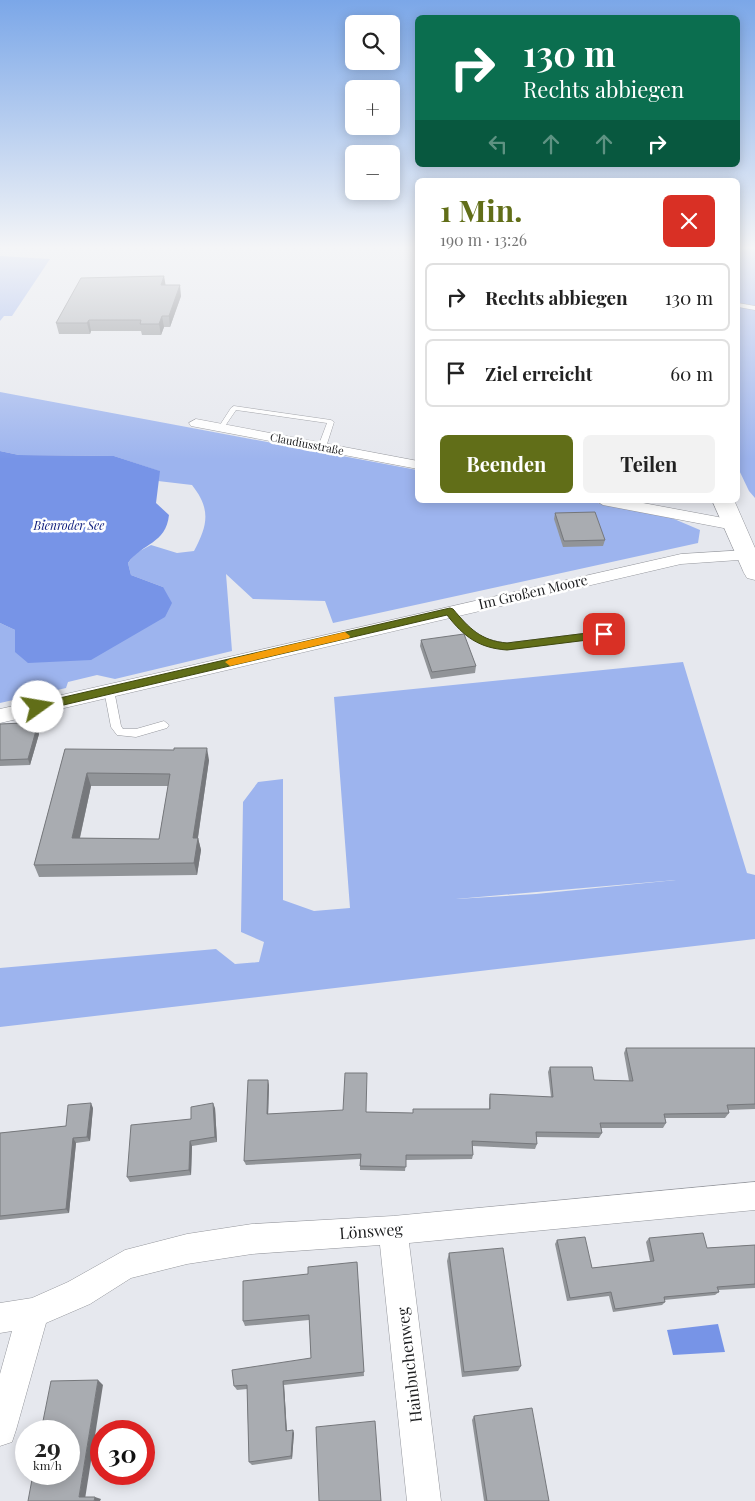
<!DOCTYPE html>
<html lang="de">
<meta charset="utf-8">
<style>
:root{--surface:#fff;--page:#f2f2f2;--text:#222;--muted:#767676;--line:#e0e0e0;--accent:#616e18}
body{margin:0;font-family:"Playfair Display",serif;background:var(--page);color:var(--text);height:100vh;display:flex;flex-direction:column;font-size:19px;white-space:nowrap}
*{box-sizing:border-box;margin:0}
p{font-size:16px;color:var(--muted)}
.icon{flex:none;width:28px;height:28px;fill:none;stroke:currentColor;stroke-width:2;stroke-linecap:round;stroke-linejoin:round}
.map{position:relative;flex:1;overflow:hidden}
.details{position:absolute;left:415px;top:178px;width:325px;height:325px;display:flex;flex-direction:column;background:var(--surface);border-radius:8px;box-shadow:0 2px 12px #0003}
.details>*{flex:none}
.hud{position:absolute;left:415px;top:15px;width:325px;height:152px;border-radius:8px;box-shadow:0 2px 12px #0003;background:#0b6e4f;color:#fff;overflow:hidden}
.controls{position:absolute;left:345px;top:15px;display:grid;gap:10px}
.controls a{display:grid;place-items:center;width:55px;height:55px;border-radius:8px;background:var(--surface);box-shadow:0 2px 12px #0003;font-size:25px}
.speed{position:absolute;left:15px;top:1420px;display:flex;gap:10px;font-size:25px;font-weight:700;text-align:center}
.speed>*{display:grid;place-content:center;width:65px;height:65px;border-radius:50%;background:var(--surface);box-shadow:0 2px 12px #0003;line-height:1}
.speed small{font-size:12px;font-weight:400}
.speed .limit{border:8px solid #d22;background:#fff;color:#111}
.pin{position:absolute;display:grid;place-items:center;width:42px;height:42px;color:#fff;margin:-21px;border-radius:10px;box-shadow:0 2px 8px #0006}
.me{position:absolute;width:55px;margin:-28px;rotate:77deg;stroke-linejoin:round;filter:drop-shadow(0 0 4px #0008)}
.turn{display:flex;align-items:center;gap:18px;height:105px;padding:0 25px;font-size:22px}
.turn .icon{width:65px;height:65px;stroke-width:2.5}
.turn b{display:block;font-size:35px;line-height:42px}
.lanes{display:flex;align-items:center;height:48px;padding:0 25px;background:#0003;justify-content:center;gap:25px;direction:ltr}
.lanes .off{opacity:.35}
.round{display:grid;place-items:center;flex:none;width:52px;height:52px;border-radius:8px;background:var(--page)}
.headline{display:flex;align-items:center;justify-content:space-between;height:85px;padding:0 25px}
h1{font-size:30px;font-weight:700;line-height:38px;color:var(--accent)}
.primary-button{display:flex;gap:10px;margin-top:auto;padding:10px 25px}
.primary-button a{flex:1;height:58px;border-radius:8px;background:var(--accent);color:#fff;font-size:20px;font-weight:700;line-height:58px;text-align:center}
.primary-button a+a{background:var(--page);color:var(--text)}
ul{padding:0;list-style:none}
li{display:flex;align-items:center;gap:15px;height:68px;margin:0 10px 8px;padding:0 15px;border:2px solid var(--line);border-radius:8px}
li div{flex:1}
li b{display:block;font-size:19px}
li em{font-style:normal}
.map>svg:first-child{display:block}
.green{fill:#9db4ee;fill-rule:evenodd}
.water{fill:#7794e7}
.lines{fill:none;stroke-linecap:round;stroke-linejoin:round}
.lane-casing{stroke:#95979d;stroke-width:1}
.street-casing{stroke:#95979d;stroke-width:1}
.secondary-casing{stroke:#95979d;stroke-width:1}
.lane{fill:#fff;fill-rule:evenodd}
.street{fill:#fff;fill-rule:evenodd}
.secondary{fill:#fff;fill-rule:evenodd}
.wall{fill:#919498;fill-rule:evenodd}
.shaded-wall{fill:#76787c}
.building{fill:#a9acb1;stroke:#76787c;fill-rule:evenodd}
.route{fill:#616e18;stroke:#3f4810}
.slow{fill:#f59e0b}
.labels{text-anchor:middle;stroke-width:5;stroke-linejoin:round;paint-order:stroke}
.far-street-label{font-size:11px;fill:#1c1d1f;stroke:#fff}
.far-water-label{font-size:12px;font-style:italic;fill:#13217f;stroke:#fff}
.street-label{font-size:14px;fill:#1c1d1f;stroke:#fff}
.near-street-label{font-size:16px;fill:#1c1d1f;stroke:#fff}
</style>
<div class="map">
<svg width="755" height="1501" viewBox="0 0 755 1501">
<rect width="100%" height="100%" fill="#e6e8ee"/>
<!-- green -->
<g class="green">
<polygon points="738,249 755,249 755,498 749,491 738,468"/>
<polygon points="0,256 50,259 12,316 4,316 0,321"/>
<path d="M0,392L417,470L418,500H582L667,516L700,530L698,543L333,623L325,601L253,599L226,574L232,651L115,679L97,675L68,682L66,688L0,703V623L15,630V652L163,587L131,575L128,563L136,553L151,545L177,553L194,551C208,525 211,509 192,485L158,481L159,471L114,456L19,455L0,451Z"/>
<path d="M683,662L747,873L755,875V939L0,1027V968L216,949L235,964L259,962L264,942L241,932L243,802L258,782L283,779V900L314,911L350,908L334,697ZM676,880L536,894L456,899Z"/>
</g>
<!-- water -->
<g class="water">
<path d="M0,451L19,455L114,456L160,471L156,503L169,515C166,544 142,543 128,563L131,575L163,587L172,603L165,617L91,660L28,663L15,652V630L0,623Z"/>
<polygon points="718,1324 725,1352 673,1355 667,1330"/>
</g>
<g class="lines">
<defs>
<g id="lane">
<polygon points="738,303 755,306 755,310 738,307"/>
<polygon points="234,406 331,420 334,422 326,447 322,449 318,447 327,423 236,410 223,429 219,429 218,428 231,408"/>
<path d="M450,608L453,609C470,630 479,640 507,643L604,631L608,634L604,637L507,649C477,646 463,636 446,611Z"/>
<polygon points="109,687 114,690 121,726 123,729 136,729 164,721 169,725 167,728 136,737 117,735 111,727 104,690"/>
</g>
<g id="street">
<polygon points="196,419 418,461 418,469 191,426 189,423"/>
<polygon points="595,500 627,500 734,520 742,525 734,530 603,505"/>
<polygon points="747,550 755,555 753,559 681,564 0,723 0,709 681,554"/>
<polygon points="755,1182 755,1210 409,1243 441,1501 407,1501 380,1245 252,1254 187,1264 131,1278 90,1304 46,1323 16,1430 12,1442 0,1446 0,1374 12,1331 0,1333 0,1303 32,1298 68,1282 125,1250 187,1234 252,1224 393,1216"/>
</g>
<polygon id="secondary" points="712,500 734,500 755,548 755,580 747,578 744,573"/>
</defs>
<!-- lane casing -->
<use href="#lane" class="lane-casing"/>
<!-- street casing -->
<use href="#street" class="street-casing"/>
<!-- secondary casing -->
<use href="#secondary" class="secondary-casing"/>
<!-- lane -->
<use href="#lane" class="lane"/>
<!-- street -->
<use href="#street" class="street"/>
<!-- secondary -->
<use href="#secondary" class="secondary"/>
</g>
<!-- wall -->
<g class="wall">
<polygon points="166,285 181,296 170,327 164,327 161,335 142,335 141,331 91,331 90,334 59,334 56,323"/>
<polygon points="555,513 605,540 603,546 563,547 554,519"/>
<polygon points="421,640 476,666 475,673 431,679 420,646"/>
<polygon points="23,723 25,728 37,727 39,734 30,765 0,766 0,724"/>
<path d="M65,749L209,760L198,838L201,850L197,875L39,877L34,865ZM91,786H168L159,839L80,838Z"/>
<polygon points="626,1048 755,1048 755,1109 728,1110 729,1113 725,1118 665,1118 666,1123 663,1128 601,1128 602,1133 599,1138 536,1137 537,1144 535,1149 473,1146 473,1155 472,1159 406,1160 405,1171 360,1170 360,1159 246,1165 244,1161 269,1085 268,1114 366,1112 413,1113 489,1109 489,1099 490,1094 551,1097 548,1072 550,1067 594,1080 629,1081 624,1053"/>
<polygon points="93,1108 90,1141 76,1143 69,1213 0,1220 0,1133 66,1126"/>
<polygon points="215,1108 217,1142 192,1146 191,1175 130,1182 127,1177 191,1119"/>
<polygon points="649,1238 707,1248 755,1245 755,1288 718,1290 719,1292 715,1295 664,1300 665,1302 662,1305 613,1312 609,1296 567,1301 555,1244 557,1240 592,1268 650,1261 646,1242"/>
<polygon points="449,1253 521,1366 518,1371 462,1377 447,1261"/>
<polygon points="357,1262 364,1376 284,1385 287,1431 294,1433 292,1459 252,1465 249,1462 247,1389 237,1390 234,1386 311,1358 309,1320 245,1326 243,1321 308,1274"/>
<polygon points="474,1416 549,1501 484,1501 472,1420"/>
</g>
<!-- shaded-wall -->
<g class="shaded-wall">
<polygon points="164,276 166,287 161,285"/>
<polygon points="180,285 181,296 170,327 169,316"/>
<polygon points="162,316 164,327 161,335 159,324"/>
<polygon points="89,320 91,331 90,334 87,323"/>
<polygon points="37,727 39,734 30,765 28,759"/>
<polygon points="207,748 209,760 196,850 193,838"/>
<polygon points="87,773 91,786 77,850 72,838"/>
<polygon points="198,838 201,850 197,875 194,863"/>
<polygon points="268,1080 269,1085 268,1119 267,1114"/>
<polygon points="91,1103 93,1108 90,1141 87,1137"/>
<polygon points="213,1103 215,1108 217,1142 215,1137"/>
<polygon points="73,1138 76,1143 69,1213 66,1209"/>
<polygon points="190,1141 192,1146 191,1175 189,1170"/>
<polygon points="98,1380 103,1385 85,1499 79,1497"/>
<polygon points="283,1381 284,1385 287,1434 286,1431"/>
<polygon points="293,1430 294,1433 292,1459 291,1456"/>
<polygon points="95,1497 101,1499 100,1501 94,1501"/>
</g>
<!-- building -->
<g class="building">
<polygon points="164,276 161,285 180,285 169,316 162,316 159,324 140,324 141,320 89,320 87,323 56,323 81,278"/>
<polygon points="595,512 605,540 564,541 555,513"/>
<polygon points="464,634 476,666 432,672 421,640"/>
<polygon points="23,723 22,728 37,727 28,759 0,760 0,724"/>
<path d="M174,748H207L193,838H198L194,863L34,865L65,749L174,750ZM87,773L170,774L159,839L72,838Z"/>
<polygon points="626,1048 755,1048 755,1104 727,1105 729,1113 664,1114 666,1123 600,1123 602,1133 536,1132 537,1144 472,1141 473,1155 406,1155 406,1167 360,1166 361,1154 244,1161 248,1080 268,1080 267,1114 343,1110 345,1073 367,1073 366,1112 413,1113 413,1109 490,1109 490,1094 553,1097 550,1067 592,1067 594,1080 633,1081"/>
<polygon points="91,1103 87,1137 73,1138 66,1209 0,1216 0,1133 66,1126 68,1105"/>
<polygon points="213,1103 215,1137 190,1141 189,1170 127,1177 131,1125 191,1119 191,1107"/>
<polygon points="703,1233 707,1248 755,1245 755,1284 717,1287 719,1292 664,1297 665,1302 615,1309 611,1292 570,1298 557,1240 585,1237 592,1268 654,1261 649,1238"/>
<polygon points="503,1248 521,1366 464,1372 449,1253"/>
<polygon points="357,1262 364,1372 283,1381 286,1431 293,1430 291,1456 249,1462 247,1385 234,1386 232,1370 311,1358 309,1315 243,1321 243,1281 308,1274 308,1267"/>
<polygon points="98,1380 79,1497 95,1497 94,1501 28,1501 33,1474 69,1474 69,1431 41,1431 51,1381"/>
<polygon points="532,1408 549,1501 487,1501 474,1416"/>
<polygon points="375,1421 381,1501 319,1501 316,1427"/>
</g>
<!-- sky -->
<linearGradient id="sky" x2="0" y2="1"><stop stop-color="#7ba7e8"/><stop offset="0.54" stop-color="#f4f5f7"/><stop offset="1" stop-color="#f4f5f7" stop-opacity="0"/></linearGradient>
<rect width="755" height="459" fill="url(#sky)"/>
<!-- route -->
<path class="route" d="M450,608L453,609C469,628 481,641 507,643L604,631L609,634L604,638L507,650C479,648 464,637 447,615L38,711L33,707L38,703Z"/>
<!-- slow -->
<polygon class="slow" points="345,632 350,636 349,638 230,666 225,662 230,659"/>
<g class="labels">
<!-- far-street labels -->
<g class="far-street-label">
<text transform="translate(307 444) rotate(11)" y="4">Claudiusstraße</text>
</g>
<!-- far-water labels -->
<g class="far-water-label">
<text x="69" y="530">Bienroder See</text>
</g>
<!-- street labels -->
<g class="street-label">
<text transform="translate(533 592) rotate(-13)" y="5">Im Großen Moore</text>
</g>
<!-- near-street labels -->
<g class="near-street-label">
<text transform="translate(371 1231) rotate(-4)" y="6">Lönsweg</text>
<text transform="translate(409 1365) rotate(-97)" y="6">Hainbuchenweg</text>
</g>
</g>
</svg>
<div class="controls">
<a><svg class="icon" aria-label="search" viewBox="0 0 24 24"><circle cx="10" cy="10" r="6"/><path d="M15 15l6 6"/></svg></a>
<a>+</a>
<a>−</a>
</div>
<div class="speed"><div>29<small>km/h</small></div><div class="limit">30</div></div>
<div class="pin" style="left:604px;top:634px;background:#d93025"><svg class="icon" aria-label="arrive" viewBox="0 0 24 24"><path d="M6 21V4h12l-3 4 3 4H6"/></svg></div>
<svg class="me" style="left:38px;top:707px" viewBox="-20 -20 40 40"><circle r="19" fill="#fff"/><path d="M0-13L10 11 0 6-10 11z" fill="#616e18"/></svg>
<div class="hud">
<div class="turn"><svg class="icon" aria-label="right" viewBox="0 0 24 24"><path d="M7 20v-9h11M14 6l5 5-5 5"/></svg><div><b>130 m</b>Rechts abbiegen</div></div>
<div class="lanes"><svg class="icon off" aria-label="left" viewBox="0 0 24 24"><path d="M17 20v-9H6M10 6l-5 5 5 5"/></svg><svg class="icon off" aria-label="ahead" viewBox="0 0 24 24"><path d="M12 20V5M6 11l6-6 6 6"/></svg><svg class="icon off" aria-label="ahead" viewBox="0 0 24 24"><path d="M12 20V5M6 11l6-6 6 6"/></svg><svg class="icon" aria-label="right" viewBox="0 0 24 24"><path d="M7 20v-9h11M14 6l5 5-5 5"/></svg></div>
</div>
<section class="details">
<div class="headline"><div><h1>1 Min.</h1><p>190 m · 13:26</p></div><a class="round" style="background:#d93025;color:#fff"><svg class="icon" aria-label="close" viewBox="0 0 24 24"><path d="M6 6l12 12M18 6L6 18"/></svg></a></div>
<ul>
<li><svg class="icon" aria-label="right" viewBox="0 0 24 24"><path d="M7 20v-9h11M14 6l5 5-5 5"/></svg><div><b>Rechts abbiegen</b></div><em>130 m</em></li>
<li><svg class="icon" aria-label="arrive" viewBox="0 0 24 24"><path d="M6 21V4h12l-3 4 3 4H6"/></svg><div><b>Ziel erreicht</b></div><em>60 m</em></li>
</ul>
<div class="primary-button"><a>Beenden</a><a>Teilen</a></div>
</section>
</div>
